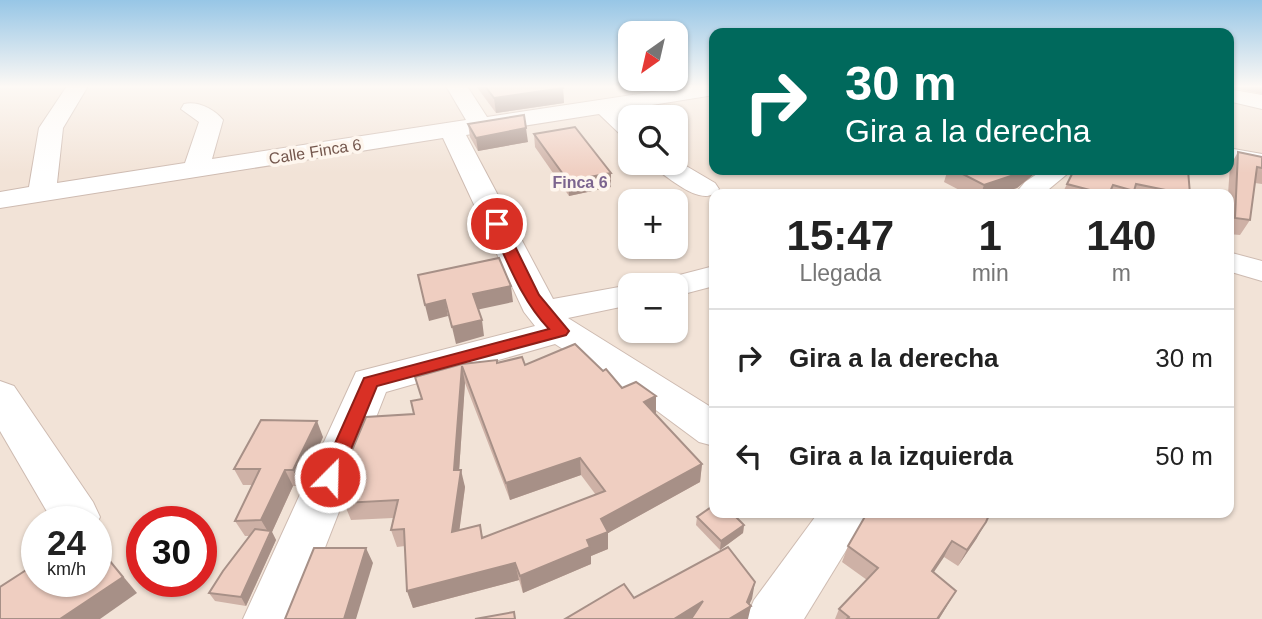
<!DOCTYPE html>
<html lang="es">
<meta charset="utf-8">
<style>
:root{--surface:#fff;--page:#f2f2f2;--text:#222;--muted:#767676;--line:#e0e0e0}
body{margin:0;font-family:Helvetica,sans-serif;background:var(--page);color:var(--text);height:100vh;display:flex;flex-direction:column;font-size:26px;white-space:nowrap}
*{box-sizing:border-box;margin:0}
p{font-size:23px;color:var(--muted)}
.icon{flex:none;width:38px;height:38px;fill:none;stroke:currentColor;stroke-width:2;stroke-linecap:round;stroke-linejoin:round}
.map{position:relative;flex:1;overflow:hidden}
.drawer{position:absolute;left:709px;top:189px;width:525px;height:329px;display:flex;flex-direction:column;background:var(--surface);border-radius:14px;box-shadow:0 2px 5px #0004}
.drawer>*{flex:none}
.hud{position:absolute;left:709px;top:28px;width:525px;height:147px;border-radius:14px;box-shadow:0 2px 5px #0004;background:#00695c;color:#fff;overflow:hidden}
.needle{width:46px;rotate:214deg}
.buttons{position:absolute;left:618px;top:21px;display:grid;gap:14px}
.buttons a{display:grid;place-items:center;width:70px;height:70px;border-radius:14px;background:var(--surface);box-shadow:0 2px 5px #0004;font-size:35px}
.speed{position:absolute;left:21px;top:506px;display:flex;gap:14px;font-size:35px;font-weight:700;text-align:center}
.speed>*{display:grid;place-content:center;width:91px;height:91px;border-radius:50%;background:var(--surface);box-shadow:0 2px 5px #0004;line-height:1}
.speed small{font-size:18px;font-weight:400}
.speed .limit{border:10px solid #d22;background:#fff;color:#111}
.pin{position:absolute;display:grid;place-items:center;width:60px;height:60px;color:#fff;margin:-30px;border:4px solid #fff;border-radius:50%;box-shadow:0 2px 7px #0007}
.me{position:absolute;width:77px;margin:-38px;rotate:23deg;stroke-linejoin:round;filter:drop-shadow(0 0 5px #0008)}
.turn{display:flex;align-items:center;gap:24px;height:147px;padding:0 21px;font-size:32px}
.turn .icon{width:91px;height:91px;stroke-width:2.5}
.turn b{display:block;font-size:49px;line-height:60px}
.eta{display:flex;justify-content:space-evenly;align-items:center;height:119px;text-align:center}
.eta b{font-size:42px;font-weight:600;line-height:49px}
ul{padding:0;list-style:none}
li{display:flex;align-items:center;gap:21px;height:98px;padding:0 21px;border-top:2px solid var(--line)}
li div{flex:1}
li b{display:block;font-size:26px}
li em{font-style:normal}
.map>svg:first-child{display:block}
.residential{fill:#f2e3d7;fill-rule:evenodd}
.lines{fill:none;stroke-linecap:round;stroke-linejoin:round}
.minor-casing{stroke:#cebbb1;stroke-width:2}
.minor{fill:#fff;fill-rule:evenodd}
.wall{fill:#ceb1a6;fill-rule:evenodd}
.shaded-wall{fill:#a79087}
.building{fill:#efcec1;stroke:#a79087;stroke-width:2;fill-rule:evenodd}
.route{fill:#d93025;stroke:#8d1f18;stroke-width:2}
.labels{text-anchor:middle;stroke-width:7;stroke-linejoin:round;paint-order:stroke}
.far-street-label{font-size:16px;fill:#74574d;stroke:#fef6ee}
.far-neighbourhood-label{font-size:16px;font-weight:bold;fill:#7c658f;stroke:#fef6ee}
</style>
<div class="map">
<svg width="1262" height="619" viewBox="0 0 1262 619">
<rect width="100%" height="100%" fill="#fbf2e8"/>
<!-- residential -->
<path class="residential" d="M0,86H714V170H1228L1229,86H1262V619H0ZM630,117H676V163H630ZM714,194H1228V513H714ZM630,201H676V247H630ZM630,285H676V331H630ZM37,522H96V581H37ZM142,522H201V581H142Z"/>
<g class="lines">
<defs>
<g id="minor">
<path d="M67,86H88L63,128L57,183L185,163L199,122L181,109L184,104C198,101 214,109 223,120L212,159L466,120L446,86H467L487,117L692,86H714V95L621,110L630,118V138L622,136L599,114L466,135L553,299L630,285H633H630V305L568,318L714,409V446L699,442L641,399L555,344L386,392L297,619H243L356,372L535,326L524,312L443,138L0,208V192L29,187L39,128Z"/>
<polygon points="1228,89 1262,95 1262,109 1228,101"/>
<polygon points="1228,148 1262,154 1262,170 1228,163"/>
<path d="M676,160L715,183L719,189C704,210 670,178 654,168L650,163H676Z"/>
<polygon points="1043,170 1072,170 1043,194 1015,194 1025,182"/>
<polygon points="1228,252 1262,261 1262,281 1228,271"/>
<polygon points="714,266 714,286 676,296 676,285 660,285 664,279"/>
<polygon points="0,381 14,386 93,502 100,517 96,525 96,522 53,522 0,431"/>
<polygon points="818,513 869,513 804,619 746,619 754,600"/>
</g>
</defs>
<!-- minor casing -->
<use href="#minor" class="minor-casing"/>
<!-- minor -->
<use href="#minor" class="minor"/>
</g>
<!-- wall -->
<g class="wall">
<polygon points="476,86 562,86 563,88 564,103 496,113"/>
<polygon points="1228,86 1262,86 1262,94 1228,87"/>
<polygon points="468,124 528,142 478,151 470,137"/>
<polygon points="534,134 611,173 611,187 569,196 535,147"/>
<polygon points="1238,152 1262,157 1262,184 1255,183 1250,220 1240,235 1228,234 1228,194 1230,166"/>
<polygon points="942,170 1039,170 1017,188 997,194 967,194 944,182 947,172"/>
<polygon points="1074,170 1190,194 1062,194"/>
<path d="M497,363L525,365L656,396L655,414L702,464L700,482L608,533V549L591,556V564L523,593L519,580L413,608L407,591L405,546L397,547L391,530L393,518L351,520L344,503L351,481L345,467L414,414L421,399L462,364ZM465,383L510,500L581,475L596,495L483,538L480,525L459,530L465,487L459,470Z"/>
<polygon points="323,437 301,486 293,486 272,532 276,540 246,606 215,601 209,593 249,536 245,536 235,521 252,485 243,485 234,469"/>
<polygon points="697,517 744,525 743,533 720,550 696,525"/>
<polygon points="977,538 958,566 944,557 933,572 947,606 939,619 835,619 839,609 867,580 842,562 848,546"/>
</g>
<!-- shaded-wall -->
<g class="shaded-wall">
<polygon points="563,88 564,103 496,113 494,98"/>
<polygon points="526,128 528,142 478,151 476,138"/>
<polygon points="1026,170 1039,170 1017,188 997,194 981,194 984,185"/>
<polygon points="611,173 611,187 569,196 568,181"/>
<polygon points="511,286 513,302 476,310 473,294"/>
<polygon points="445,300 448,316 429,321 425,305"/>
<polygon points="482,320 484,336 456,344 452,327"/>
<polygon points="462,366 465,383 458,487 454,470"/>
<polygon points="656,396 656,413 644,419 644,402"/>
<polygon points="317,421 323,437 301,486 293,470"/>
<polygon points="580,458 581,475 510,500 506,483"/>
<polygon points="702,464 700,482 608,533 608,549 591,556 591,564 523,593 520,576 587,540 601,519"/>
<polygon points="285,470 293,486 272,532 276,540 246,606 241,597 270,535 261,520"/>
<polygon points="461,470 465,487 457,549 452,532"/>
<polygon points="986,522 977,538 958,566 967,550"/>
<polygon points="744,525 743,533 720,550 721,541"/>
<polygon points="952,541 944,557 924,587 932,571"/>
<polygon points="96,544 137,593 100,619 60,619"/>
<polygon points="366,548 373,563 356,619 344,619"/>
<polygon points="515,563 519,580 413,608 407,591"/>
<polygon points="755,582 752,599 748,607 751,606 748,619 729,619 747,602"/>
<polygon points="956,591 939,619 937,619"/>
<polygon points="703,601 697,619 674,619"/>
</g>
<!-- building -->
<g class="building">
<polygon points="485,86 562,86 563,88 494,98"/>
<polygon points="524,115 526,128 476,138 468,124"/>
<polygon points="575,127 611,173 568,181 534,134"/>
<polygon points="1238,152 1262,157 1262,168 1257,167 1250,220 1235,218"/>
<polygon points="955,170 1026,170 1023,172 984,185"/>
<polygon points="1074,170 1188,170 1190,194 1185,194 1136,184 1134,191 1113,185 1109,194 1105,194 1067,184"/>
<polygon points="499,258 511,286 473,294 482,320 452,327 445,300 425,305 418,275"/>
<path d="M575,344L603,371L606,369L622,388L636,382L656,396L644,402L702,464L601,519L608,532L587,540L590,547L520,576L515,563L407,591L404,529L391,530L398,500L344,503L355,467H345L366,417L414,414L411,401L422,399L415,377L462,364L497,360V363L522,357L525,365ZM462,366L506,483L580,458L605,491L482,538L480,525L452,532L461,470H454Z"/>
<polygon points="261,420 317,421 293,470 285,470 261,520 235,521 260,469 234,469"/>
<polygon points="714,505 714,513 732,513 744,525 721,541 697,517"/>
<polygon points="867,513 990,513 986,522 967,550 952,541 932,571 956,591 937,619 847,619 849,617 839,609 878,568 848,546"/>
<polygon points="255,529 271,531 241,597 209,593 223,571"/>
<polygon points="96,544 123,577 60,619 0,619 0,587 37,563 37,581 96,581"/>
<polygon points="728,547 755,582 747,602 751,606 729,619 691,619 703,601 674,619 565,619 624,584 634,598"/>
<polygon points="314,548 366,548 344,619 285,619"/>
<polygon points="514,612 515,619 475,619"/>
</g>
<!-- sky -->
<linearGradient id="sky" x2="0" y2="1"><stop stop-color="#97c6e6"/><stop offset="0.5" stop-color="#fdf9f5"/><stop offset="1" stop-color="#fdf9f5" stop-opacity="0"/></linearGradient>
<rect width="1262" height="173" fill="url(#sky)"/>
<!-- route -->
<path class="route" d="M497,220L504,224L539,295L569,331L566,335L377,386L337,483L330,485L323,483L320,477L364,378L549,329C521,300 507,260 490,224Z"/>
<g class="labels">
<!-- far-street labels -->
<g class="far-street-label">
<text transform="translate(315 151) rotate(-9)" y="6">Calle Finca 6</text>
</g>
<!-- far-neighbourhood labels -->
<g class="far-neighbourhood-label">
<text x="580" y="188">Finca 6</text>
</g>
</g>
</svg>
<div class="buttons">
<a><svg class="needle" viewBox="-14 -14 28 28"><path d="M0-13l5 13h-10z" fill="#e53935"/><path d="M0 13l5-13h-10z" fill="#767676"/></svg></a>
<a><svg class="icon" aria-label="search" viewBox="0 0 24 24"><circle cx="10" cy="10" r="6"/><path d="M15 15l6 6"/></svg></a>
<a>+</a>
<a>−</a>
</div>
<div class="speed"><div>24<small>km/h</small></div><div class="limit">30</div></div>
<div class="pin" style="left:497px;top:224px;background:#d93025"><svg class="icon" aria-label="arrive" viewBox="0 0 24 24"><path d="M6 21V4h12l-3 4 3 4H6"/></svg></div>
<svg class="me" style="left:330px;top:477px" viewBox="-20 -20 40 40"><circle r="17" fill="#d93025" stroke="#fff" stroke-width="3"/><path d="M0-11L8 9 0 5-8 9z" fill="#fff"/></svg>
<div class="hud">
<div class="turn"><svg class="icon" aria-label="right" viewBox="0 0 24 24"><path d="M7 20v-9h11M14 6l5 5-5 5"/></svg><div><b>30 m</b>Gira a la derecha</div></div>
</div>
<section class="drawer">
<div class="eta">
<div><b>15:47</b><p>Llegada</p></div>
<div><b>1</b><p>min</p></div>
<div><b>140</b><p>m</p></div>
</div>
<ul>
<li><svg class="icon" aria-label="right" viewBox="0 0 24 24"><path d="M7 20v-9h11M14 6l5 5-5 5"/></svg><div><b>Gira a la derecha</b></div><em>30 m</em></li>
<li><svg class="icon" aria-label="left" viewBox="0 0 24 24"><path d="M17 20v-9H6M10 6l-5 5 5 5"/></svg><div><b>Gira a la izquierda</b></div><em>50 m</em></li>
</ul>
</section>
</div>
